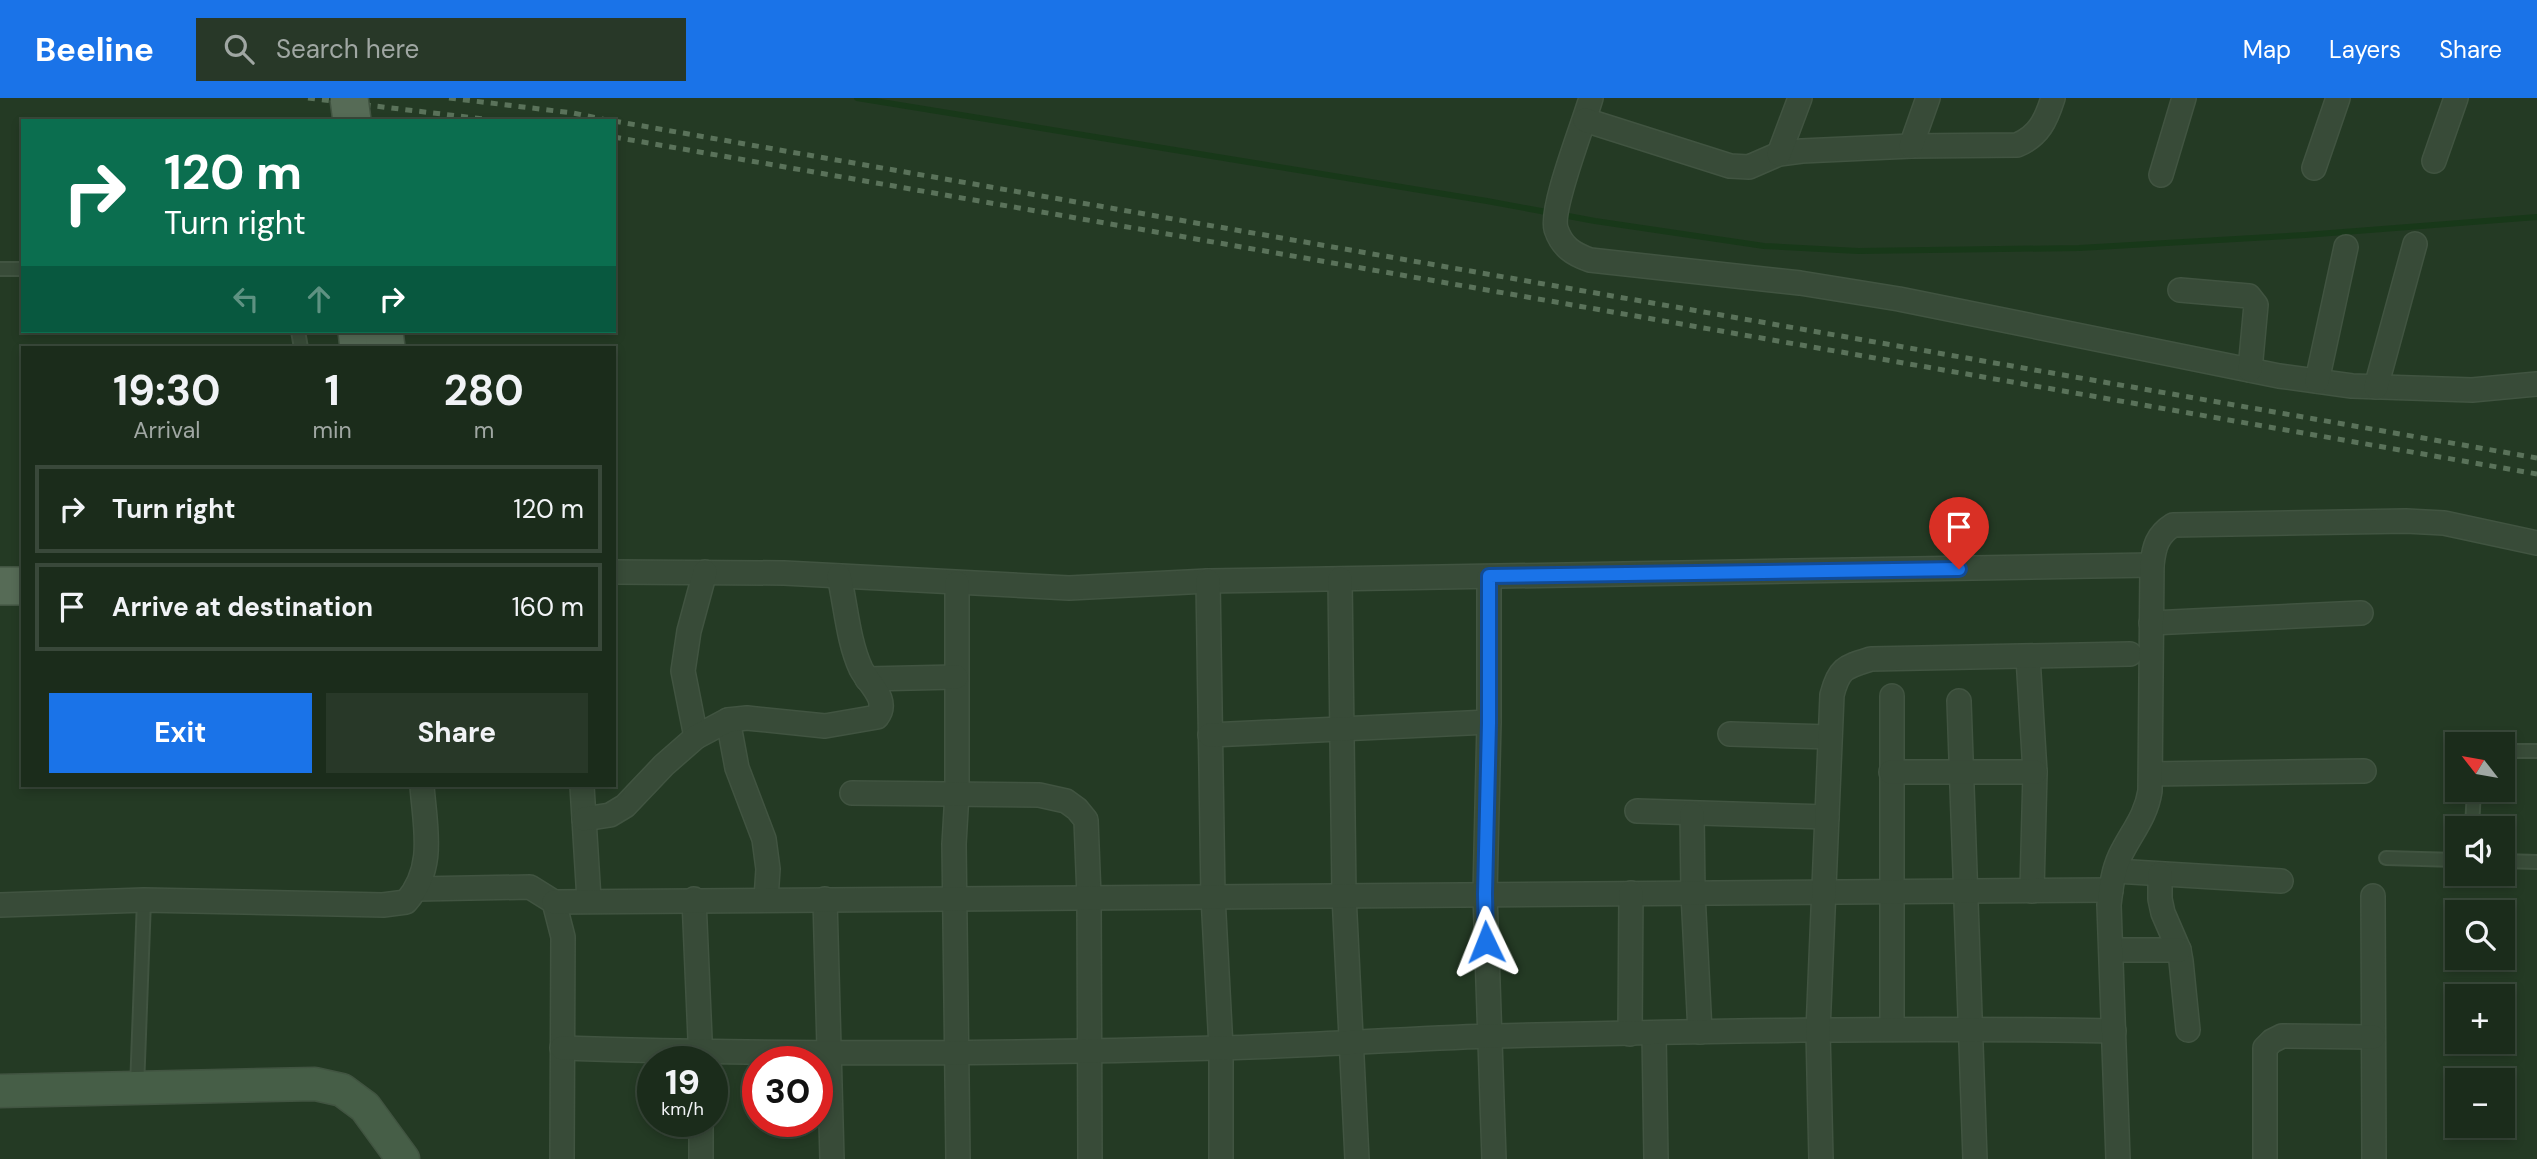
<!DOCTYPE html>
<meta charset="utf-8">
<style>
:root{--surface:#1b2c1b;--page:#283828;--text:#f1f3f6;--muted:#a0a7a3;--line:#39483a;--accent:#1a73e8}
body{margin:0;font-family:"DM Sans",sans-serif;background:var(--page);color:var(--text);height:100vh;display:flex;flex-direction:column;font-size:26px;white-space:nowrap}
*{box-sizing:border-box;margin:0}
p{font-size:23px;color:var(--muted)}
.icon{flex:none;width:38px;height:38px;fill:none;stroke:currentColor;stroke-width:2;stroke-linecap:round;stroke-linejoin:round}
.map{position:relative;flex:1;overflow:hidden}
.sheet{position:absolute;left:21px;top:248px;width:595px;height:441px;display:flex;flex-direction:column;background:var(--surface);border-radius:0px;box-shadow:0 4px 10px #0003,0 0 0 2px var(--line)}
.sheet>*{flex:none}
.guide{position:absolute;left:21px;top:21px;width:595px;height:214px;border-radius:0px;box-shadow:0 4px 10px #0003,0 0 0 2px var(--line);background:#0b6e4f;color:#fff;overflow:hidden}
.needle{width:46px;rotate:301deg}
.controls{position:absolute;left:2445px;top:634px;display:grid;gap:14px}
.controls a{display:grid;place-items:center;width:70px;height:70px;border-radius:0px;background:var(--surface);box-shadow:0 4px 10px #0003,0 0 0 2px var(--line);font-size:35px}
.speed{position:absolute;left:637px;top:948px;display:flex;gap:14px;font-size:35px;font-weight:700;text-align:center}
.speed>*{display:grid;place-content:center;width:91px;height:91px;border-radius:50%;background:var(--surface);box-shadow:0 4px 10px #0003,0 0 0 2px var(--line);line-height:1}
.speed small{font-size:18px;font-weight:400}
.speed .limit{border:10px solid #d22;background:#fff;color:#111}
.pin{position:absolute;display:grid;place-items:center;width:60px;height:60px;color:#fff;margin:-72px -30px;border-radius:50% 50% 50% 0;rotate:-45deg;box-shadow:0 0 7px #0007}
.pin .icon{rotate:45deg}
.me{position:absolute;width:77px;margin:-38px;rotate:358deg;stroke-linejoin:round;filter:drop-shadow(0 0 5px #0008)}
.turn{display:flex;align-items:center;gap:24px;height:147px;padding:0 28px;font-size:32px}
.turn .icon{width:91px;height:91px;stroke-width:2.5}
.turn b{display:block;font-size:49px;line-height:60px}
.lanes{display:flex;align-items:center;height:66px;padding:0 28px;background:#0003;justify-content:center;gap:35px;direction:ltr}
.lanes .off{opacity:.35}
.eta{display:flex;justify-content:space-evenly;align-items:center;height:119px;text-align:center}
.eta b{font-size:42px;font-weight:700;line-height:49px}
.primary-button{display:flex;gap:14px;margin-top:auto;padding:14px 28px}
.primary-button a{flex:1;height:80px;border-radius:0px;background:var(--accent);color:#fff;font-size:28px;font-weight:700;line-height:80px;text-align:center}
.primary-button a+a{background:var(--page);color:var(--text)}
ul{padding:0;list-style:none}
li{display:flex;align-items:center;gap:21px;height:88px;margin:0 14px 10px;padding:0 14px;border:4px solid var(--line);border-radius:0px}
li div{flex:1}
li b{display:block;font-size:26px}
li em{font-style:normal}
header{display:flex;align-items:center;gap:42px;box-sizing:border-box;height:98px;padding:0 35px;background:var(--accent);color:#fff}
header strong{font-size:33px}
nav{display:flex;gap:38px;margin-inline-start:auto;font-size:24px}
.search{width:490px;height:63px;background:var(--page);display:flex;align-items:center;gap:18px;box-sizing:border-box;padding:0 24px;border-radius:0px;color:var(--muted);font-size:26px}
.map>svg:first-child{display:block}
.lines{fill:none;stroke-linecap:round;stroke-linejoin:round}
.stream{stroke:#183819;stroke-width:6}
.lane-casing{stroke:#415441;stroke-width:16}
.street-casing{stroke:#415441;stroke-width:26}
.secondary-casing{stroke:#415441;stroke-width:35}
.primary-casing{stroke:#415441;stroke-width:40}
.lane{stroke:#384b38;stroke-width:12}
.street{stroke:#384b38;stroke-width:23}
.secondary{stroke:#465e47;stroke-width:32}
.primary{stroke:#566b56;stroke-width:37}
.rail{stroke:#5a725a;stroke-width:5;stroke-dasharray:7 7;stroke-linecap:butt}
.primary-bridge-casing{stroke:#415441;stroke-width:40;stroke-linecap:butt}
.primary-bridge{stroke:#566b56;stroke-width:37}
.route-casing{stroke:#114b97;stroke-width:18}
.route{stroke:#1a73e8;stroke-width:12}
</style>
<header>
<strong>Beeline</strong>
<div class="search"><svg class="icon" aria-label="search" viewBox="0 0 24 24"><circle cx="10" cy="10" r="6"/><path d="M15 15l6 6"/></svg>Search here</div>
<nav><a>Map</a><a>Layers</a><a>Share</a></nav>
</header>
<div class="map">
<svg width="2537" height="1061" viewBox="0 0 2537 1061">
<rect width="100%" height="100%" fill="#243a24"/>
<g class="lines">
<!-- stream -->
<polyline class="stream" points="857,0 1487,103 1595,123 1764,148 1858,153 2079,150 2305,137 2537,119"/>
<defs>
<g id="lane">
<polyline points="0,171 23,171"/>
<polyline points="298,233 301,250"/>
<polyline points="2502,653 2537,653"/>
<polyline points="2472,730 2474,691"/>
<polyline points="2386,760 2457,762"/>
<polyline points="2502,763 2537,764"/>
<polyline points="137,990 144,802"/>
</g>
<g id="street">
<path d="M1591,0C1584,25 1550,110 1556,131C1562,149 1573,156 1590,162L1800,185L1899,201L2279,278L2352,288L2472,292L2537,286"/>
<path d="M1585,22L1730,68L1749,69L1779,56L1802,53L1911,48L2017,47C2039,38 2046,22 2053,0"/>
<polyline points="1911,48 1928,0"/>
<polyline points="1779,56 1800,0"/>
<polyline points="2434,63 2456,0"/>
<polyline points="2314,70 2338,0"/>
<polyline points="2161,77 2184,0"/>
<polyline points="2180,192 2249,198 2256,207 2250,272"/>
<polyline points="2317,283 2346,149"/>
<polyline points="2376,289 2415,146"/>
<polyline points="614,474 784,475 1069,490 1208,483 2152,467"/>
<polyline points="1489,479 1489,624 1485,796 1494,1061"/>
<polyline points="1340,481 1344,797 1357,1061"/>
<polyline points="1208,483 1213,798 1221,950 1221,1061"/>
<polyline points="957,485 957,695 954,746 958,1061"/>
<polyline points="2151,525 2361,515"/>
<polyline points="2028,559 2035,674 2032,793"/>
<polyline points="867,581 956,579"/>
<polyline points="1892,598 1892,931"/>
<polyline points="1959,603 1975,1061"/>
<polyline points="728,622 737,670 764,741 768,771 766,801"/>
<polyline points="1730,636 1830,639"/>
<polyline points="1210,637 1489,624"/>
<polyline points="696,639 683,573 689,533 705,474"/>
<polyline points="1891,674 2035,674"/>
<polyline points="2151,676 2364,673"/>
<polyline points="582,688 589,802"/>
<polyline points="852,695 1039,697 1066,703 1077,711 1086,722 1089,799 1090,1061"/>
<polyline points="1637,713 1827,719"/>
<polyline points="1692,716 1693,795 1700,934"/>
<path d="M584,721L610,717L625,708L664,667L696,639L728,622L747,620L825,628L877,619C890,602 869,586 861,571C848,543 846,508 839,478"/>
<polyline points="2115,773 2281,783"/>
<polyline points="2160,776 2160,801 2163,815 2179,852 2181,863 2188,932"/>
<polyline points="417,791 530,789 554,804 563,839 562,1061"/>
<polyline points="2373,798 2374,1061"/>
<polyline points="694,801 701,964"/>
<polyline points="825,801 832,1061"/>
<polyline points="554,804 2111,792"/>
<path d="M0,807L144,802L383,807L406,804C436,770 425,729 422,688"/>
<polyline points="2111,852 2179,852"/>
<polyline points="1654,935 1656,1061"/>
<polyline points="1630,936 1631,795"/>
<path d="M562,950C780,957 999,956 1217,950C1308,948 1399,941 1490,938C1698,933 1906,929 2114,933"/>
<polyline points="701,1024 701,1061"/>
<path d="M1821,1061L1818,933L1832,597C1839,570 1845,569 1871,561L2130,556"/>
<path d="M2118,1061L2109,807C2111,790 2113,773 2120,758C2131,735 2146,719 2150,693L2152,467C2154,449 2157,437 2173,427L2406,423L2444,425L2537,445"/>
<polyline points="2265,1061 2265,950 2272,943 2282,938 2373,939"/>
</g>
<polyline id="secondary" points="0,993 315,986 342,992 365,1009 403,1061"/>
<g id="primary">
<polyline points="357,233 359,250"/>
<polyline points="384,233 386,250"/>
<polyline points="0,488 23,488"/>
</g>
</defs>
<!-- lane casing -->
<use href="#lane" class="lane-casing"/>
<!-- street casing -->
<use href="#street" class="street-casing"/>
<!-- secondary casing -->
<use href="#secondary" class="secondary-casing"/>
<!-- primary casing -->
<use href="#primary" class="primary-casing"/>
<!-- lane -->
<use href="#lane" class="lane"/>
<!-- street -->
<use href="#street" class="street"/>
<!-- secondary -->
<use href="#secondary" class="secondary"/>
<!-- primary -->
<use href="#primary" class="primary"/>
<!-- rail -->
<g class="rail">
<polyline points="308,0 500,23"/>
<polyline points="449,0 573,15 612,23"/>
<polyline points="614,23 2537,360"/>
<polyline points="614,39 2537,376"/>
</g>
<defs>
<polyline id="primary-bridge" points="349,0 352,23"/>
</defs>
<!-- primary-bridge casing -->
<use href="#primary-bridge" class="primary-bridge-casing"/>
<!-- primary-bridge -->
<use href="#primary-bridge" class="primary-bridge"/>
</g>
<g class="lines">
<defs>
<polyline id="route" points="1486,844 1485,796 1489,625 1489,478 1959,471"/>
</defs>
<!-- route casing -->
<use href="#route" class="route-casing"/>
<!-- route -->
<use href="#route" class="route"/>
</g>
</svg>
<div class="controls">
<a><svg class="needle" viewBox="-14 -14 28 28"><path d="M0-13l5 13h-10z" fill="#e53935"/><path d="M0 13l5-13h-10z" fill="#a0a7a3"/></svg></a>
<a><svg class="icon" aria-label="sound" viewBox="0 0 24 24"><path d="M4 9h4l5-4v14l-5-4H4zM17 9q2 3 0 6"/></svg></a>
<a><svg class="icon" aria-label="search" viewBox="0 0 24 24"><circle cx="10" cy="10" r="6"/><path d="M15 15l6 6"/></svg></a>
<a>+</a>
<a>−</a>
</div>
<div class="speed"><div>19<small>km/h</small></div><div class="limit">30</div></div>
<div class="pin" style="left:1959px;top:471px;background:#d93025"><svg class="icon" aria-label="arrive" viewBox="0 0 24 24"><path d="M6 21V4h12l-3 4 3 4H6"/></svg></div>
<svg class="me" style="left:1486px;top:844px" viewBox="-20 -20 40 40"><path d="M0-17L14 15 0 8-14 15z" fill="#1a73e8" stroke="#fff" stroke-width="4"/></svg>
<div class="guide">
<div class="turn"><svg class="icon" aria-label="right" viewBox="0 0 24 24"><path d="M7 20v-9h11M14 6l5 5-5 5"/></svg><div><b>120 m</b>Turn right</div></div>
<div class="lanes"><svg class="icon off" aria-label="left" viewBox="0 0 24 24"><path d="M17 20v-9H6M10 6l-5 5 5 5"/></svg><svg class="icon off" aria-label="ahead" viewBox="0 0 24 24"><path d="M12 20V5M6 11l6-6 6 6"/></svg><svg class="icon" aria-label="right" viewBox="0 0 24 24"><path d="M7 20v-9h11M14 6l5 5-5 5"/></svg></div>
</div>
<section class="sheet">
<div class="eta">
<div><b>19:30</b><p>Arrival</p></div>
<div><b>1</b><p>min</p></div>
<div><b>280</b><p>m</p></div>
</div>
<ul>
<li><svg class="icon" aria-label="right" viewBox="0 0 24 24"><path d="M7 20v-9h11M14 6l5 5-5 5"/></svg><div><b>Turn right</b></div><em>120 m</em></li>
<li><svg class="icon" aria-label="arrive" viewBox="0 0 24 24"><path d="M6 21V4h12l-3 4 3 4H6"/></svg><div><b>Arrive at destination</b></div><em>160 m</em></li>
</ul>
<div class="primary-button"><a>Exit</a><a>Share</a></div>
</section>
</div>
